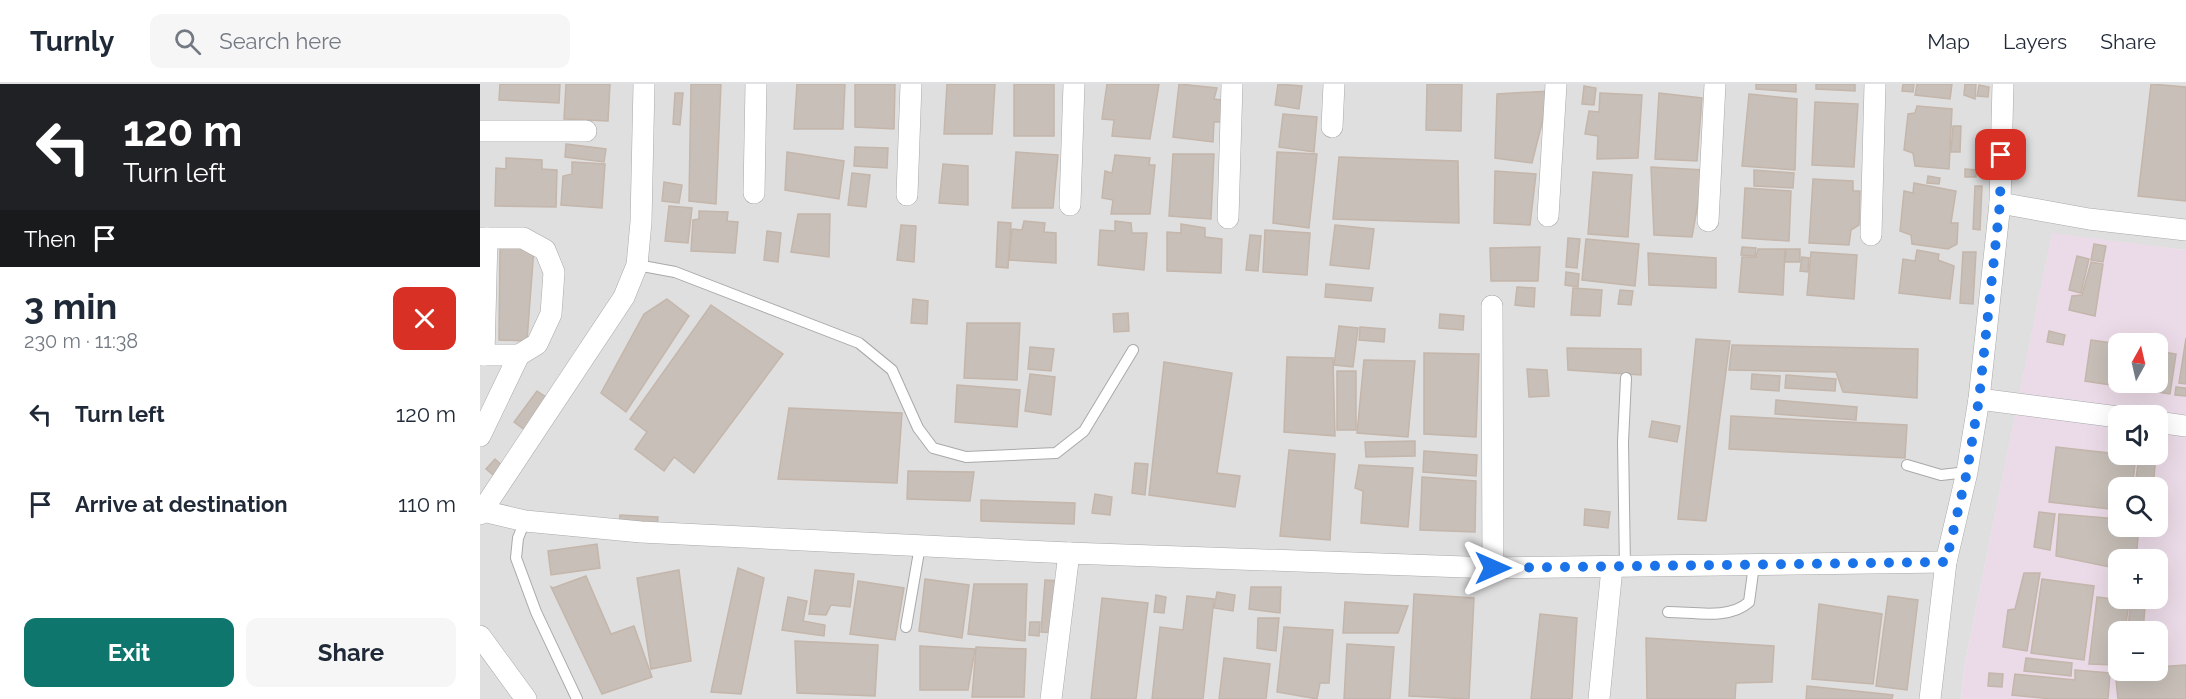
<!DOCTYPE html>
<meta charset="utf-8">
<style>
:root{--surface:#fff;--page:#f6f6f7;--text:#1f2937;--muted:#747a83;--line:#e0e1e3;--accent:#0f766e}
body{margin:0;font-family:Raleway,sans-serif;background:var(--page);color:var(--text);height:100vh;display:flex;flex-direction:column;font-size:22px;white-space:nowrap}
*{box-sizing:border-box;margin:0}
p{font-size:20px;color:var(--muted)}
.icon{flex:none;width:33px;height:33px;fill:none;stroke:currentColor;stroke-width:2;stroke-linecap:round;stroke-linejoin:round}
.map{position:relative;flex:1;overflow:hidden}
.drawer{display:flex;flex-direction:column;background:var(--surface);width:480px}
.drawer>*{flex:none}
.banner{background:#202124;color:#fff;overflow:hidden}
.needle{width:39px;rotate:8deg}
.fabs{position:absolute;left:1628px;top:249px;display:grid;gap:12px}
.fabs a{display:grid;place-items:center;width:60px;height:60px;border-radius:12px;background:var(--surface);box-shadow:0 6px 24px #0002;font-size:30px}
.pin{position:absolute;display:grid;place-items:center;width:51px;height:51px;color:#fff;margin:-26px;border-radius:12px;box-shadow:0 3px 9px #0006}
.me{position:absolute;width:66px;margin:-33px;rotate:90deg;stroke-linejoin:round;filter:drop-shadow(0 0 4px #0008)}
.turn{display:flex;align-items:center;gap:21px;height:126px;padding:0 24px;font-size:27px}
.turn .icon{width:78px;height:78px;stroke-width:2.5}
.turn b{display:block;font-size:42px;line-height:51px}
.then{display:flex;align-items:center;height:57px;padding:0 24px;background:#0003;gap:12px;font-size:22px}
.round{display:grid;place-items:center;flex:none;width:63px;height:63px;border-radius:12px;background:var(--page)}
.summary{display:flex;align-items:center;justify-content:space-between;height:102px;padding:0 24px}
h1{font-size:36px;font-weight:700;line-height:45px}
.primary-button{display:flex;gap:12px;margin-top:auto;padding:12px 24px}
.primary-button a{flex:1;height:69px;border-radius:12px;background:var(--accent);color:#fff;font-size:24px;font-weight:700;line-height:69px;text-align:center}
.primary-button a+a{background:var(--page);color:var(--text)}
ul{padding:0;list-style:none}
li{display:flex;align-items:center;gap:18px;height:90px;padding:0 24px}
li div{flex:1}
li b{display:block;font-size:22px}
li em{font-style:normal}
header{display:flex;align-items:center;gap:36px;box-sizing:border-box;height:84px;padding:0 30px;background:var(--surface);border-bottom:2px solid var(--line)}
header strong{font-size:28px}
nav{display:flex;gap:33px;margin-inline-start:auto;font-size:21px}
.search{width:420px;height:54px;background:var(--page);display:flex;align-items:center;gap:15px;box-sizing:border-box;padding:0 21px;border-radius:12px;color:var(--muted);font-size:22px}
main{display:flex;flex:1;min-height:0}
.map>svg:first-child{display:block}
.residential{fill:#e0dfdf}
.industrial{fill:#ebdbe8;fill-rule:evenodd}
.building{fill:#c7bfb8;stroke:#c4b6ab;stroke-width:1.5}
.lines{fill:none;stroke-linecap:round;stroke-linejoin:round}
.service-casing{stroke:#a9a9a9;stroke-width:12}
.minor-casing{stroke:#a9a9a9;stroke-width:22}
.service{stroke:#fff;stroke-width:10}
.minor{stroke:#fff;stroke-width:21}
.route{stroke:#1a73e8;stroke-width:10;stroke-dasharray:0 18}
</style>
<header>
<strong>Turnly</strong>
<div class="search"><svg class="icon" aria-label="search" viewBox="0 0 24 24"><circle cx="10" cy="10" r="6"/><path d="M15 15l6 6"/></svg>Search here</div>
<nav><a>Map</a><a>Layers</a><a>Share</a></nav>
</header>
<main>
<section class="drawer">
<div class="banner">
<div class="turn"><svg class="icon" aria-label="left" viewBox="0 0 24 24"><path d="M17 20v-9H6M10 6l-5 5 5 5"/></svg><div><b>120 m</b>Turn left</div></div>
<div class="then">Then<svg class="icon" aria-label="arrive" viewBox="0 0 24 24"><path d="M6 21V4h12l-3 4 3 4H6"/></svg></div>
</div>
<div class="summary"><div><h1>3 min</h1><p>230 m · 11:38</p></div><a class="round" style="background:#d93025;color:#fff"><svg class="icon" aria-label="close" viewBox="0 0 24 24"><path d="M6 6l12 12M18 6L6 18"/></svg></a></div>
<ul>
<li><svg class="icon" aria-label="left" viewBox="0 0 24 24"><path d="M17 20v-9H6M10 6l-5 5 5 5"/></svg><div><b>Turn left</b></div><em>120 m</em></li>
<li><svg class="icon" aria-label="arrive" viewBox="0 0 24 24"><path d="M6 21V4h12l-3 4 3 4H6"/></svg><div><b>Arrive at destination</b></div><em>110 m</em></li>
</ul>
<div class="primary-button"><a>Exit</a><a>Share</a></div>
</section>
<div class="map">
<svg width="1706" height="615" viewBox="0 0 1706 615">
<rect width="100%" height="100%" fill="#f2efe9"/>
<!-- residential -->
<polygon class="residential" points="0,0 1706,0 1706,166 1572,150 1484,584 1481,615 0,615"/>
<!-- industrial -->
<path class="industrial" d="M1572,149L1706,166V615H1481L1484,584ZM1638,260H1677V298H1638ZM1638,332H1677V370H1638ZM1638,404H1677V442H1638ZM1638,476H1677V514H1638ZM1638,548H1677V586H1638Z"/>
<!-- building -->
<g class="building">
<polygon points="20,0 80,0 79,19 19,16"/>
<polygon points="86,0 130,0 128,37 84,35"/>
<polygon points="211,0 241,0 236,120 209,117"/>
<polygon points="317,0 365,0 363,45 314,45"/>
<polygon points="375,0 415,0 414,45 375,43"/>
<polygon points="467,0 515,0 512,50 464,50"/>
<rect x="534" y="0" width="40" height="52"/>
<polygon points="627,0 679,0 670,55 632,52 634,36 622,35"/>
<polygon points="699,0 737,4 734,15 749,17 746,38 734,38 733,58 693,53"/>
<polygon points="798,0 822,2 819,25 795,21"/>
<polygon points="947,0 982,0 981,47 946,46"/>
<polygon points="1276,0 1316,0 1316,8 1276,5"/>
<polygon points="1336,0 1375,0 1375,7 1336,5"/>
<polygon points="1423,0 1434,0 1433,8 1422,7"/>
<polygon points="1437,0 1472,0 1470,15 1435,11"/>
<polygon points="1485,0 1496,0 1495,15 1484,11"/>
<polygon points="1671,0 1706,3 1706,117 1658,112"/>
<polygon points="1499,1 1509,3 1508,13 1497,12"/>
<polygon points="1104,2 1116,4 1114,21 1102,20"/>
<polygon points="1070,7 1052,79 1015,74 1017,10"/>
<polygon points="195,9 203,9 200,41 193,40"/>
<polygon points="1120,9 1162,11 1158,74 1117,75 1118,52 1105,50 1109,27 1119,28"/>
<polygon points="1179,9 1222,14 1217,77 1175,75"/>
<polygon points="1269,10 1317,15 1315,86 1262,82"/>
<polygon points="1335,18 1378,20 1374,83 1332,81"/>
<polygon points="1437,22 1472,25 1469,85 1435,82 1433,69 1424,66 1428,30 1435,29"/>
<polygon points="803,30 837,33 834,68 799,63"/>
<polygon points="1473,42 1481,42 1480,68 1471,68"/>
<polygon points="86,60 126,65 124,78 85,73"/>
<polygon points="375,63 408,64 407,84 374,82"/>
<polygon points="307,68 364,77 359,115 305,106"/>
<polygon points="536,68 578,71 573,124 532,124"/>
<polygon points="797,68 837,70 829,144 793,139"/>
<polygon points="693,70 734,70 731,135 689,132"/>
<polygon points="635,71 670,74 669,81 675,81 670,130 631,130 633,116 622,114 625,87 632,89"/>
<polygon points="859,73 978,77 979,139 853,135"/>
<polygon points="26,74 62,76 62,85 77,86 76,123 15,122 16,84 26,85"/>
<polygon points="92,78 125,80 122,124 81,121 83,92 92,90"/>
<polygon points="463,80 488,82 488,121 459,119"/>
<polygon points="1171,83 1224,86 1212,153 1174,151"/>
<polygon points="1485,85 1496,86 1496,93 1485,93"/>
<polygon points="1274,86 1314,89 1313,104 1274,102"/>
<polygon points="1015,87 1056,90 1050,141 1014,139"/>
<polygon points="1113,88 1152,91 1148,153 1108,150"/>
<polygon points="372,89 390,91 386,123 368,121"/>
<polygon points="1448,92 1460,94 1459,100 1447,99"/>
<polygon points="1333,95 1373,97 1373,107 1380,107 1379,141 1371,146 1369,161 1329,159"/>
<polygon points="184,98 202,101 199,119 182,117"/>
<polygon points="1434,99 1476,107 1471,139 1478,139 1477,160 1468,165 1432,160 1431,151 1420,147 1424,107 1433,109"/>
<polygon points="1495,102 1502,102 1500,146 1493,145"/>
<polygon points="1265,104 1311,107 1309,157 1262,154"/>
<polygon points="189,122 212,124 208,159 185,157"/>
<polygon points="219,127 248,128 247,137 258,138 255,169 211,167 213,136 219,135"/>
<polygon points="318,130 350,130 349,173 311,168"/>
<polygon points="544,137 565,139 564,148 576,149 576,179 529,176 532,145 542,146"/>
<polygon points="635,137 651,139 652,149 667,149 664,186 618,181 620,146 635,147"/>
<polygon points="518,138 531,139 528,184 516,183"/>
<polygon points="701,140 725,144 725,153 742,155 741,189 687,187 687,148 701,149"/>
<polygon points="421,141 436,142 434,178 417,176"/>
<polygon points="855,141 894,145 889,185 850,181"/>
<polygon points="785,146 830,149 827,191 783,188"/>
<polygon points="287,147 301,149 298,178 284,176"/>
<polygon points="770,151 781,152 778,187 766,186"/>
<polygon points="1088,154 1100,155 1097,184 1086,183"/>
<polygon points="1106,155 1159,160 1155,202 1102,196"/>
<polygon points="1614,160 1626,162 1623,178 1611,176"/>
<polygon points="20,161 54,164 47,257 19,256"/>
<polygon points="1060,163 1058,197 1011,197 1010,164"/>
<polygon points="1262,163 1276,164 1275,172 1261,171"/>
<polygon points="1278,165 1305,165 1303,211 1259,208 1262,173 1276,173"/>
<polygon points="1306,165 1320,165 1320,178 1305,178"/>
<polygon points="1437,166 1459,170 1458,176 1474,182 1470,215 1419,209 1423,175 1435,177"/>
<polygon points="1331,168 1377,171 1374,215 1327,211"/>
<polygon points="1483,168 1496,168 1493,220 1480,219"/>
<polygon points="1168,169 1236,174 1236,204 1169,201"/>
<polygon points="1597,172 1609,175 1601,209 1589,206"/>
<polygon points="1322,173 1329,174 1328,188 1320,187"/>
<polygon points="1611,178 1623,180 1615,232 1589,226 1592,212 1602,211"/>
<polygon points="1086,188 1099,190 1098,203 1085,201"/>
<polygon points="846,200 893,204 891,217 845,213"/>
<polygon points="1037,203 1055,204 1054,223 1035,221"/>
<polygon points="1093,204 1122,206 1120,232 1091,231"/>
<polygon points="1140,206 1153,207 1151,221 1138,220"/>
<polygon points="187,215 209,232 146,328 121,309 164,230"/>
<polygon points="433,215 448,217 447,240 431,239"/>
<polygon points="231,221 303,270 214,389 194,373 184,387 155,365 167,348 150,335"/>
<polygon points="648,229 649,247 634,248 633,230"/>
<polygon points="960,230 984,232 983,246 959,244"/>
<polygon points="487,239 540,239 537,296 484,294"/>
<polygon points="859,242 878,244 873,283 854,281"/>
<polygon points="880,243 905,245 904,258 879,256"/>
<polygon points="1569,247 1585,251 1583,261 1567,258"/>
<polygon points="1706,254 1706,300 1699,299"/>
<polygon points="1216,255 1250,257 1226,437 1198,435"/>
<polygon points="1611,256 1638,260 1638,298 1677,298 1677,267 1696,270 1690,310 1605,297"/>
<polygon points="1252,261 1438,265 1437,314 1363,308 1356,288 1249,286"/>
<polygon points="550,263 574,265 571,287 548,285"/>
<polygon points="1087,264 1161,265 1161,291 1088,286"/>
<polygon points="944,269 999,270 996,353 944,350"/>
<polygon points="807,273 853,274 855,352 804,348"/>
<polygon points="884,276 935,277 928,353 877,349"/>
<polygon points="684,278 752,289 737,389 760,392 755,423 669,411"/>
<polygon points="1047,285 1067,286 1069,312 1049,313"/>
<rect x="857" y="287" width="19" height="59"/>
<polygon points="550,290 575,293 571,331 545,327"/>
<polygon points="1272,290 1300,292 1299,307 1271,305"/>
<polygon points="1306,291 1356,295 1355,307 1305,304"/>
<polygon points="477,301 540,306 537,343 475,338"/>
<polygon points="1696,303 1706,304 1706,312 1695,311"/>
<polygon points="57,307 72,317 49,349 34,338"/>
<polygon points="1296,316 1377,323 1376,336 1295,330"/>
<polygon points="309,324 422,329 417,399 298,395"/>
<polygon points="1251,332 1427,341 1425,374 1249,365"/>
<polygon points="1172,337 1200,342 1197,358 1169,353"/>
<polygon points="935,357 935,372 886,373 885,358"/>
<polygon points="1576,363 1656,372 1652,404 1638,404 1638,426 1569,418"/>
<polygon points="809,366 855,370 850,456 800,452"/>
<polygon points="944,367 997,371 996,392 943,388"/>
<polygon points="1659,370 1676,370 1673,404 1655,404"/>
<polygon points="15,375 26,385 18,395 6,385"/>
<polygon points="655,379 668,380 665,411 652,409"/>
<polygon points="879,381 933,384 928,443 881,439 883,407 875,404"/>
<polygon points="428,387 494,388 490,417 427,415"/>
<polygon points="942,393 996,397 995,448 940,446"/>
<polygon points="615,410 632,413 630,431 612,429"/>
<polygon points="501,416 595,419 594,440 501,437"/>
<polygon points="1105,425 1130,428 1128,444 1104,441"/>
<polygon points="1559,428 1575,430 1570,466 1554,463"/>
<polygon points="1579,430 1638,435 1638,442 1659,442 1656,476 1638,476 1638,506 1629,505 1630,483 1576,472"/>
<polygon points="140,431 178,433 177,443 139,440"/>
<polygon points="117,460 120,484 71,491 68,467"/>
<polygon points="258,484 284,494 261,610 231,608"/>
<polygon points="199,486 211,577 171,585 157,494"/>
<polygon points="335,486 374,490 370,523 351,521 346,531 329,530"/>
<polygon points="1544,489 1560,489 1547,567 1523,563 1528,526 1535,525"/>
<polygon points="106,492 131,550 154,542 172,593 122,610 71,503 73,504"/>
<polygon points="445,495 489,501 482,554 439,547"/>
<polygon points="1562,495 1614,502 1604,576 1551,569"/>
<polygon points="565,496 581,497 577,549 561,548"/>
<polygon points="378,497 424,504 415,556 370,550"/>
<polygon points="494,500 547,500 545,557 488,550"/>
<polygon points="771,503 801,503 800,529 769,525"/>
<polygon points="737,508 755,511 753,527 734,524"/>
<polygon points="934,510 994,514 989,615 929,612"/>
<polygon points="676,511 686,513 684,529 674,528"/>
<polygon points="707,512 734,515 723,615 672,615 680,543 703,546"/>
<polygon points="1408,512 1438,516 1427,606 1396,602"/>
<polygon points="308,513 327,517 323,537 345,541 344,552 302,546"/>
<polygon points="1617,513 1649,517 1645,548 1638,548 1638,581 1609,580"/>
<polygon points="622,514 668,519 656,615 611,615"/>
<polygon points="865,518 928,522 918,549 863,549"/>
<polygon points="1339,520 1402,530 1393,600 1332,595"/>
<polygon points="1650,520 1665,522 1663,548 1648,548"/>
<polygon points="1060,530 1097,534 1092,615 1051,615"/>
<polygon points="778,534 799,534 796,567 777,564"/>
<polygon points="550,538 560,538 559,552 549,551"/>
<polygon points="804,543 853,546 849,599 840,599 837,615 797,608"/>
<polygon points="1166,554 1294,562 1292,598 1256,599 1255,615 1167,615"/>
<polygon points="315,557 398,561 395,612 317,609"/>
<polygon points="867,560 914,563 910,615 864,615"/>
<polygon points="440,562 495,565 488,606 440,606"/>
<polygon points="496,563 546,565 544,613 492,613"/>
<polygon points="744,574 790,580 786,615 739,615"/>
<polygon points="1546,574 1592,579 1591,592 1544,587"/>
<polygon points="1706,581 1706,615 1638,615 1635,586 1677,586 1677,583"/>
<polygon points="1595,586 1630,589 1628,615 1572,615 1532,611 1535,590 1595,596"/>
<polygon points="1509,589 1523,590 1522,603 1508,602"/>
<polygon points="1327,602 1413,611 1412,615 1326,615"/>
</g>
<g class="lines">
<defs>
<g id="service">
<polyline points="157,181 195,188 379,259 412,286 438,344 453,364 486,373 576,369 604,347 653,266"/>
<polyline points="1427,381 1461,391 1487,388"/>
<polyline points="45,437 38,454 36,474 56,528 97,615"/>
<polyline points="1145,483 1143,358 1146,294"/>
<path d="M1188,528C1214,528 1249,536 1269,518L1274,481"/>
<polyline points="426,543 440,462"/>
</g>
<g id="minor">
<polyline points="852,43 854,0"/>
<polyline points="0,47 106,47"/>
<polyline points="274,109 276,0"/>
<polyline points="427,111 431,0"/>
<polyline points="1520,119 1609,135 1706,146"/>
<polyline points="590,121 594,0"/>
<polyline points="1068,132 1076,0"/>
<polyline points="748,134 752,0"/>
<polyline points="1228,137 1235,0"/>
<polyline points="1391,151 1395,0"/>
<polyline points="0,154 43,154 65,166 74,188 71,230 57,260 39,271 0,271"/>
<polyline points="1012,222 1013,484"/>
<polyline points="4,271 7,154"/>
<polyline points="1499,315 1638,333"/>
<polyline points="1677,338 1706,342"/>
<polyline points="0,352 39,271"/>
<polyline points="3,427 45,437 161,448 589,469 1013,484 1466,478"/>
<polyline points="0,430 144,213 157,181 161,138 164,0"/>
<polyline points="0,552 46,615"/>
<polyline points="571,615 589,469"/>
<polyline points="1119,615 1132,484"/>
<polyline points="1450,615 1466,478 1487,388 1499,315 1520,119 1523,0"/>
</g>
</defs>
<!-- service casing -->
<use href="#service" class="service-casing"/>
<!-- minor casing -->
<use href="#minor" class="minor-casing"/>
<!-- service -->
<use href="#service" class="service"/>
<!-- minor -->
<use href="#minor" class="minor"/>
</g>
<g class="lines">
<!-- route -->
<polyline class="route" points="1013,484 1466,478 1487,388 1499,315 1520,119 1521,71"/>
</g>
</svg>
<div class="fabs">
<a><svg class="needle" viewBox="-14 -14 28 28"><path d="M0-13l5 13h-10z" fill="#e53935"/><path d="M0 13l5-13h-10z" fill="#747a83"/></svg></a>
<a><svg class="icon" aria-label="sound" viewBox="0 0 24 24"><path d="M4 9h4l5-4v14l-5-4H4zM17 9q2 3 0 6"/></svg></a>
<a><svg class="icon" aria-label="search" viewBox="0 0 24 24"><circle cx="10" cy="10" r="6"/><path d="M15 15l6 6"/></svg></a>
<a>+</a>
<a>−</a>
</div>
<div class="pin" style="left:1521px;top:71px;background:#d93025"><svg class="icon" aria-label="arrive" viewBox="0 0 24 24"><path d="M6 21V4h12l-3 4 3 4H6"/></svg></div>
<svg class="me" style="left:1013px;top:484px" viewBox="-20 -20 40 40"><path d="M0-17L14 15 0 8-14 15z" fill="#1a73e8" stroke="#fff" stroke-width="4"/></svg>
</div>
</main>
